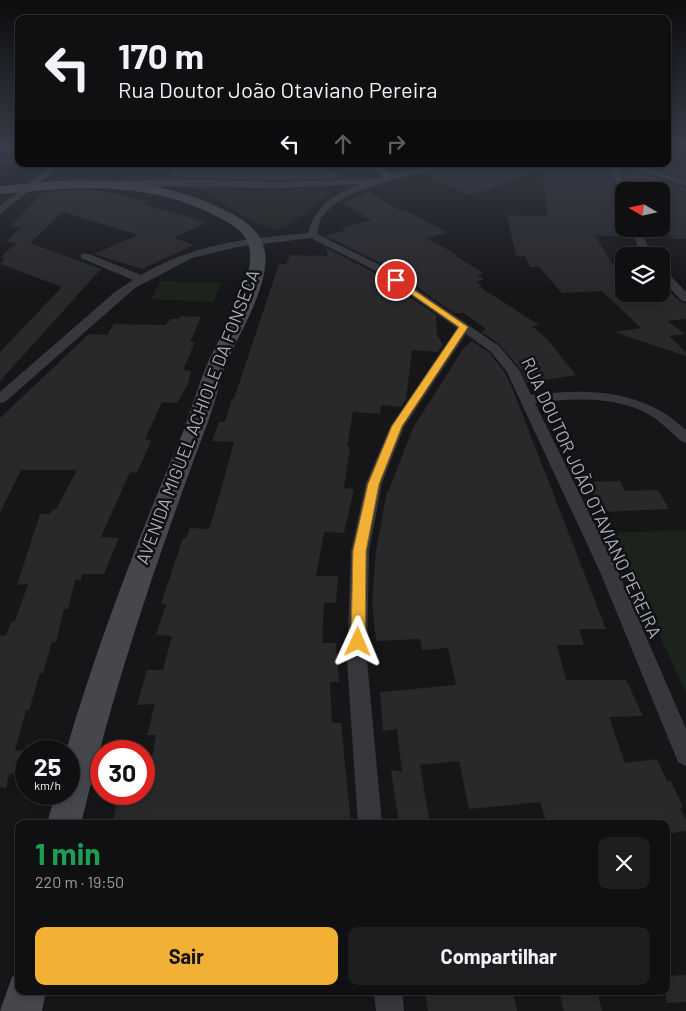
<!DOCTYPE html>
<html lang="pt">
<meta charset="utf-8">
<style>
:root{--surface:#101012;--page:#1e1e20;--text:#f1f3f6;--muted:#9c9d9f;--line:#303032;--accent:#f2b134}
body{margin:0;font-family:Barlow,sans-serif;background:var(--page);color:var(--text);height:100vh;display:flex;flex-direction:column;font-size:19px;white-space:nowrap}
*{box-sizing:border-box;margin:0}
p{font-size:16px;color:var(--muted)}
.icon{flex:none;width:28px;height:28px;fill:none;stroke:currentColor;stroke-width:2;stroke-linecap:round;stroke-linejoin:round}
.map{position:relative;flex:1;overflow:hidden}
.side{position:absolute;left:15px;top:820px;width:655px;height:175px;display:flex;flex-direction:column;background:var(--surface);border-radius:10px;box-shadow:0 2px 8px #0003,0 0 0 1px var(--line)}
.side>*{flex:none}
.hud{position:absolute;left:15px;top:15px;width:656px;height:152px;border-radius:10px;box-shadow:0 2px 8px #0003,0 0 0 1px var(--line);background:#101012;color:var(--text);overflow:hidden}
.needle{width:32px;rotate:279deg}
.controls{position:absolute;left:615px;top:182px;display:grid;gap:10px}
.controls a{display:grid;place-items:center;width:55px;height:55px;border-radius:10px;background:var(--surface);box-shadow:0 2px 8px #0003,0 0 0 1px var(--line);font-size:25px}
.speed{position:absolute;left:15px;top:740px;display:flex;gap:10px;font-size:25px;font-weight:700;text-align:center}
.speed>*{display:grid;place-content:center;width:65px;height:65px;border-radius:50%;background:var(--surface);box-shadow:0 2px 8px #0003,0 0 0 1px var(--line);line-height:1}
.speed small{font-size:12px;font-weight:400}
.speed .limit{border:8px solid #d22;background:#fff;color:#111}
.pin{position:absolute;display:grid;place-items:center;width:42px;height:42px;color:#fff;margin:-21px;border:2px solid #fff;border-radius:50%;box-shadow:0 1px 5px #0007}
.me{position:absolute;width:55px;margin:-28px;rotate:1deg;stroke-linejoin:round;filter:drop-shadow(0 0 4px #0008)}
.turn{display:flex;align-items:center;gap:18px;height:105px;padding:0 20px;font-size:22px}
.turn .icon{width:65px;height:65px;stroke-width:2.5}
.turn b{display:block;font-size:35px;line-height:42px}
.lanes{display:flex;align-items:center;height:48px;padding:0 20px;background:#0003;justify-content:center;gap:25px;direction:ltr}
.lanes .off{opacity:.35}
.round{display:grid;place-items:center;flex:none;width:52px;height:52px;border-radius:10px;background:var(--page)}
.head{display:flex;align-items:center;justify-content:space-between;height:85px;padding:0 20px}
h1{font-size:30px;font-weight:700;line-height:38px;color:#1e9e55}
.action{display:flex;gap:10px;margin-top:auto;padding:10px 20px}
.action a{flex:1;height:58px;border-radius:10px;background:var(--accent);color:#111;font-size:20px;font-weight:700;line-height:58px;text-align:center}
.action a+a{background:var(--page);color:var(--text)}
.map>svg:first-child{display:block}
.green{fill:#1c231d}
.building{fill:#29292c}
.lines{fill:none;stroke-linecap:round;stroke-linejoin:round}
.street{fill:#37383d;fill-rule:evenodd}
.secondary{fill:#45474d;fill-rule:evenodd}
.route{fill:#f2b134;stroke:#9d7322}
.labels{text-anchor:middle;stroke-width:5;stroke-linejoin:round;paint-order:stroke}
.street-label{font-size:18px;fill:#a8adb8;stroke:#111113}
</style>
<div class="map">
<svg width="686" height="1011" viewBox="0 0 686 1011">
<rect width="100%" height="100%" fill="#161618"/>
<!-- green -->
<g class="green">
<path d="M182,186L248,190L320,189L331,192C321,200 293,225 282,229C264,235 225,202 208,194C200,190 190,188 182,186Z"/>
<polygon points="161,281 221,283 213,302 151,299"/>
<polygon points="686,530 686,693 613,533"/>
</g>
<!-- building -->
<g class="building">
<polygon points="172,164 321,164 345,178 278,180 188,178 172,176"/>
<polygon points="463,164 607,164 617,191 614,191 625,237 595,235 618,273 624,272 624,294 672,294 681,302 686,304 686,319 667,321 685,334 669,336 686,352 686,356 614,332 641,328 602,291 562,293 539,267 530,267 525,256 516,256 507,215 548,217 542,168 488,190 468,195 425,174"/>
<polygon points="619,164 686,188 686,239 673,239 670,234 661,234 661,191 629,191"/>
<polygon points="640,164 671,164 686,169 686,178"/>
<polygon points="83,190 104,191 147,202 143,204 206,222 174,238 194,245 142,269 94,254 138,235 63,212 30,243 101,269 0,381 0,352 62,287 0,264 6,257 1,257 16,243 6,242 21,227 10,227 43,192"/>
<polygon points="369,192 401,211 407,211 447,232 427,238 459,256 456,256 483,273 477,275 484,279 476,282 483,286 480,287 539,325 532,326 547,339 576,375 527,383 521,370 500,345 482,332 486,329 464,313 454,313 385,265 325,236 346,230 342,228 371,220 343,203"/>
<polygon points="326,248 375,273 436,315 437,335 443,345 438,352 412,350 406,400 401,407 381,405 380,414 353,412 347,447 350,447 344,488 354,489 344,533 324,532 316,576 338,576 336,603 324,602 322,643 336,643 339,682 330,682 332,723 341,723 351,824 112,824 119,794 144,794 144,787 147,787 156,735 147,735 155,704 137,705 147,670 163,670 172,636 156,635 166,604 161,604 183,538 186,538 190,528 209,529 221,490 234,442 212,441 219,422 225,422 232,399 234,399 279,264 286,264 290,255 328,256"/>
<polygon points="180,316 201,317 190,342 195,342 183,370 191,371 188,384 177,403 162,402 145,439 151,441 137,473 130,472 101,537 119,538 104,574 82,574 81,580 75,580 68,609 64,609 56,642 52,642 43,673 40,673 29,710 26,710 15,751 26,750 21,773 9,774 6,788 0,787 0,636 6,635 11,622 15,621 28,584 17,585 40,514 50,514 53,509 56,509 77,470 21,470 0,513 0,418 89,334 107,335 114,324 165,325 171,319 179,319"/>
<polygon points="472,341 490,353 505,373 511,385 606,629 579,629 584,645 557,645 566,680 626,680 643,716 609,717 625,763 657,759 667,781 671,781 683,807 680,808 686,820 686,831 666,834 666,824 547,824 540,802 469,809 459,761 420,765 430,824 399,824 391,770 402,772 397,729 383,731 380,692 456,685 448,648 422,650 420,639 376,641 372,602 376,551 387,491 388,492 413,428 463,349"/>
<polygon points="620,481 625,491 658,490 669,509 602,512 588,482"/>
<polygon points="686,975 686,1002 666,1003 666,976"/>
<polygon points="425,991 513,991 517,1011 428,1011"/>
<polygon points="597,991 602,1011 564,1011 560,996"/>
</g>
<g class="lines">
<!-- street -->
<g class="street">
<polygon points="19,159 19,163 0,165 0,161"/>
<polygon points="54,164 63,164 0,214 0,206"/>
<path d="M367,164H376L392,174L445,164H461L396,178L351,194L332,206L321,218L317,234L384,267L499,346L520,371L531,395C589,388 642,389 686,430V443L681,441C672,433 664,425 655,418C620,395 574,398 535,403L619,574L686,729V766L678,762L601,574L507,372L491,352L466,334L404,427L382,483L369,551L367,660L382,824H358L347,660L351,551L366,483L390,427L457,328L376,271L311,238L237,247L192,258L135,288L5,402L0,403V392L116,291L133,280L81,258V254H89L141,275C195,243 247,239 308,233C316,204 335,194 361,184L278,188L123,186L120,185V181L173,179L278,182L376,179L384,177Z"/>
<polygon points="609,164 617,164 627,191 624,191 624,198 620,195"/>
<polygon points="622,164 634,164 686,180 686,186"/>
<polygon points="631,229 641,229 647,245 655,256 645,256 637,245"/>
<polygon points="661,269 665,270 686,292 686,302 682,301 661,279"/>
<polygon points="374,991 402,991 404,1011 376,1011"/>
</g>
<!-- secondary -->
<g class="secondary">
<path d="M57,181C116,179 170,183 224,210C239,217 255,226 262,242C277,275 239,333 226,364C220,381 216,399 210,416C160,550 114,684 81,824H47L55,794H69V751H66C98,642 139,536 183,432C192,408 199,383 209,360C223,330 259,276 248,243C243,229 226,221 214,215C144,180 76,187 0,194V186Z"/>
<polygon points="19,974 19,991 46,991 42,1011 0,1011 12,977"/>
</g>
</g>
<!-- sky -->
<linearGradient id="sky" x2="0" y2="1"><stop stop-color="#0c0c0d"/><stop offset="0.51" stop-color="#363c48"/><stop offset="1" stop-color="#363c48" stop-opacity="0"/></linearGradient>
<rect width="686" height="288" fill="url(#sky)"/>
<!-- route -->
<polygon class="route" points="396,278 468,327 402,426 379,484 366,551 365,642 363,646 353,646 351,642 353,551 368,484 392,426 459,327 394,282 392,280"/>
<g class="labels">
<!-- street labels -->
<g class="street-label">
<text transform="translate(198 417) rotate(-69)" y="6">AVENIDA MIGUEL ACHIOLE DA FONSECA</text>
<text transform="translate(591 498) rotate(65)" y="6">RUA DOUTOR JOÃO OTAVIANO PEREIRA</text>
</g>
</g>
</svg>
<div class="controls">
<a><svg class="needle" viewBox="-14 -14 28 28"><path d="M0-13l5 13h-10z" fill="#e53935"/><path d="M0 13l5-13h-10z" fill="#9c9d9f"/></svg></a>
<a><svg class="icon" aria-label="layers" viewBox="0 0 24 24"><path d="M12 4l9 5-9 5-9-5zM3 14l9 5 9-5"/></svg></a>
</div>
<div class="speed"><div>25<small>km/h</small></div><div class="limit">30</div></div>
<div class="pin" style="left:396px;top:280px;background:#d93025"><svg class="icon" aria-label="arrive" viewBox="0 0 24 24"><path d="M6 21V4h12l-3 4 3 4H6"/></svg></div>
<svg class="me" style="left:358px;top:642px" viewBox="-20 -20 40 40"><path d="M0-17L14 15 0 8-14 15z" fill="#f2b134" stroke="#fff" stroke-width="4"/></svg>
<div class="hud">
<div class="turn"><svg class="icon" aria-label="left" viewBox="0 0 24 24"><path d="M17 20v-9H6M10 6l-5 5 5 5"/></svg><div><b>170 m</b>Rua Doutor João Otaviano Pereira</div></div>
<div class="lanes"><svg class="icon" aria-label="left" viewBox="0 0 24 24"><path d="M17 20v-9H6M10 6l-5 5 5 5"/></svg><svg class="icon off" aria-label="ahead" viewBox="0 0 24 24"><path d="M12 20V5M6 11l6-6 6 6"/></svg><svg class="icon off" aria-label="right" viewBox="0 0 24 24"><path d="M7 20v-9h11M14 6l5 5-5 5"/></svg></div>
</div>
<section class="side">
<div class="head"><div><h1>1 min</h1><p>220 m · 19:50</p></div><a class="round"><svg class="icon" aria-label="close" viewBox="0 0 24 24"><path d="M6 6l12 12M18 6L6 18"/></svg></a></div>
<div class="action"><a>Sair</a><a>Compartilhar</a></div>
</section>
</div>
